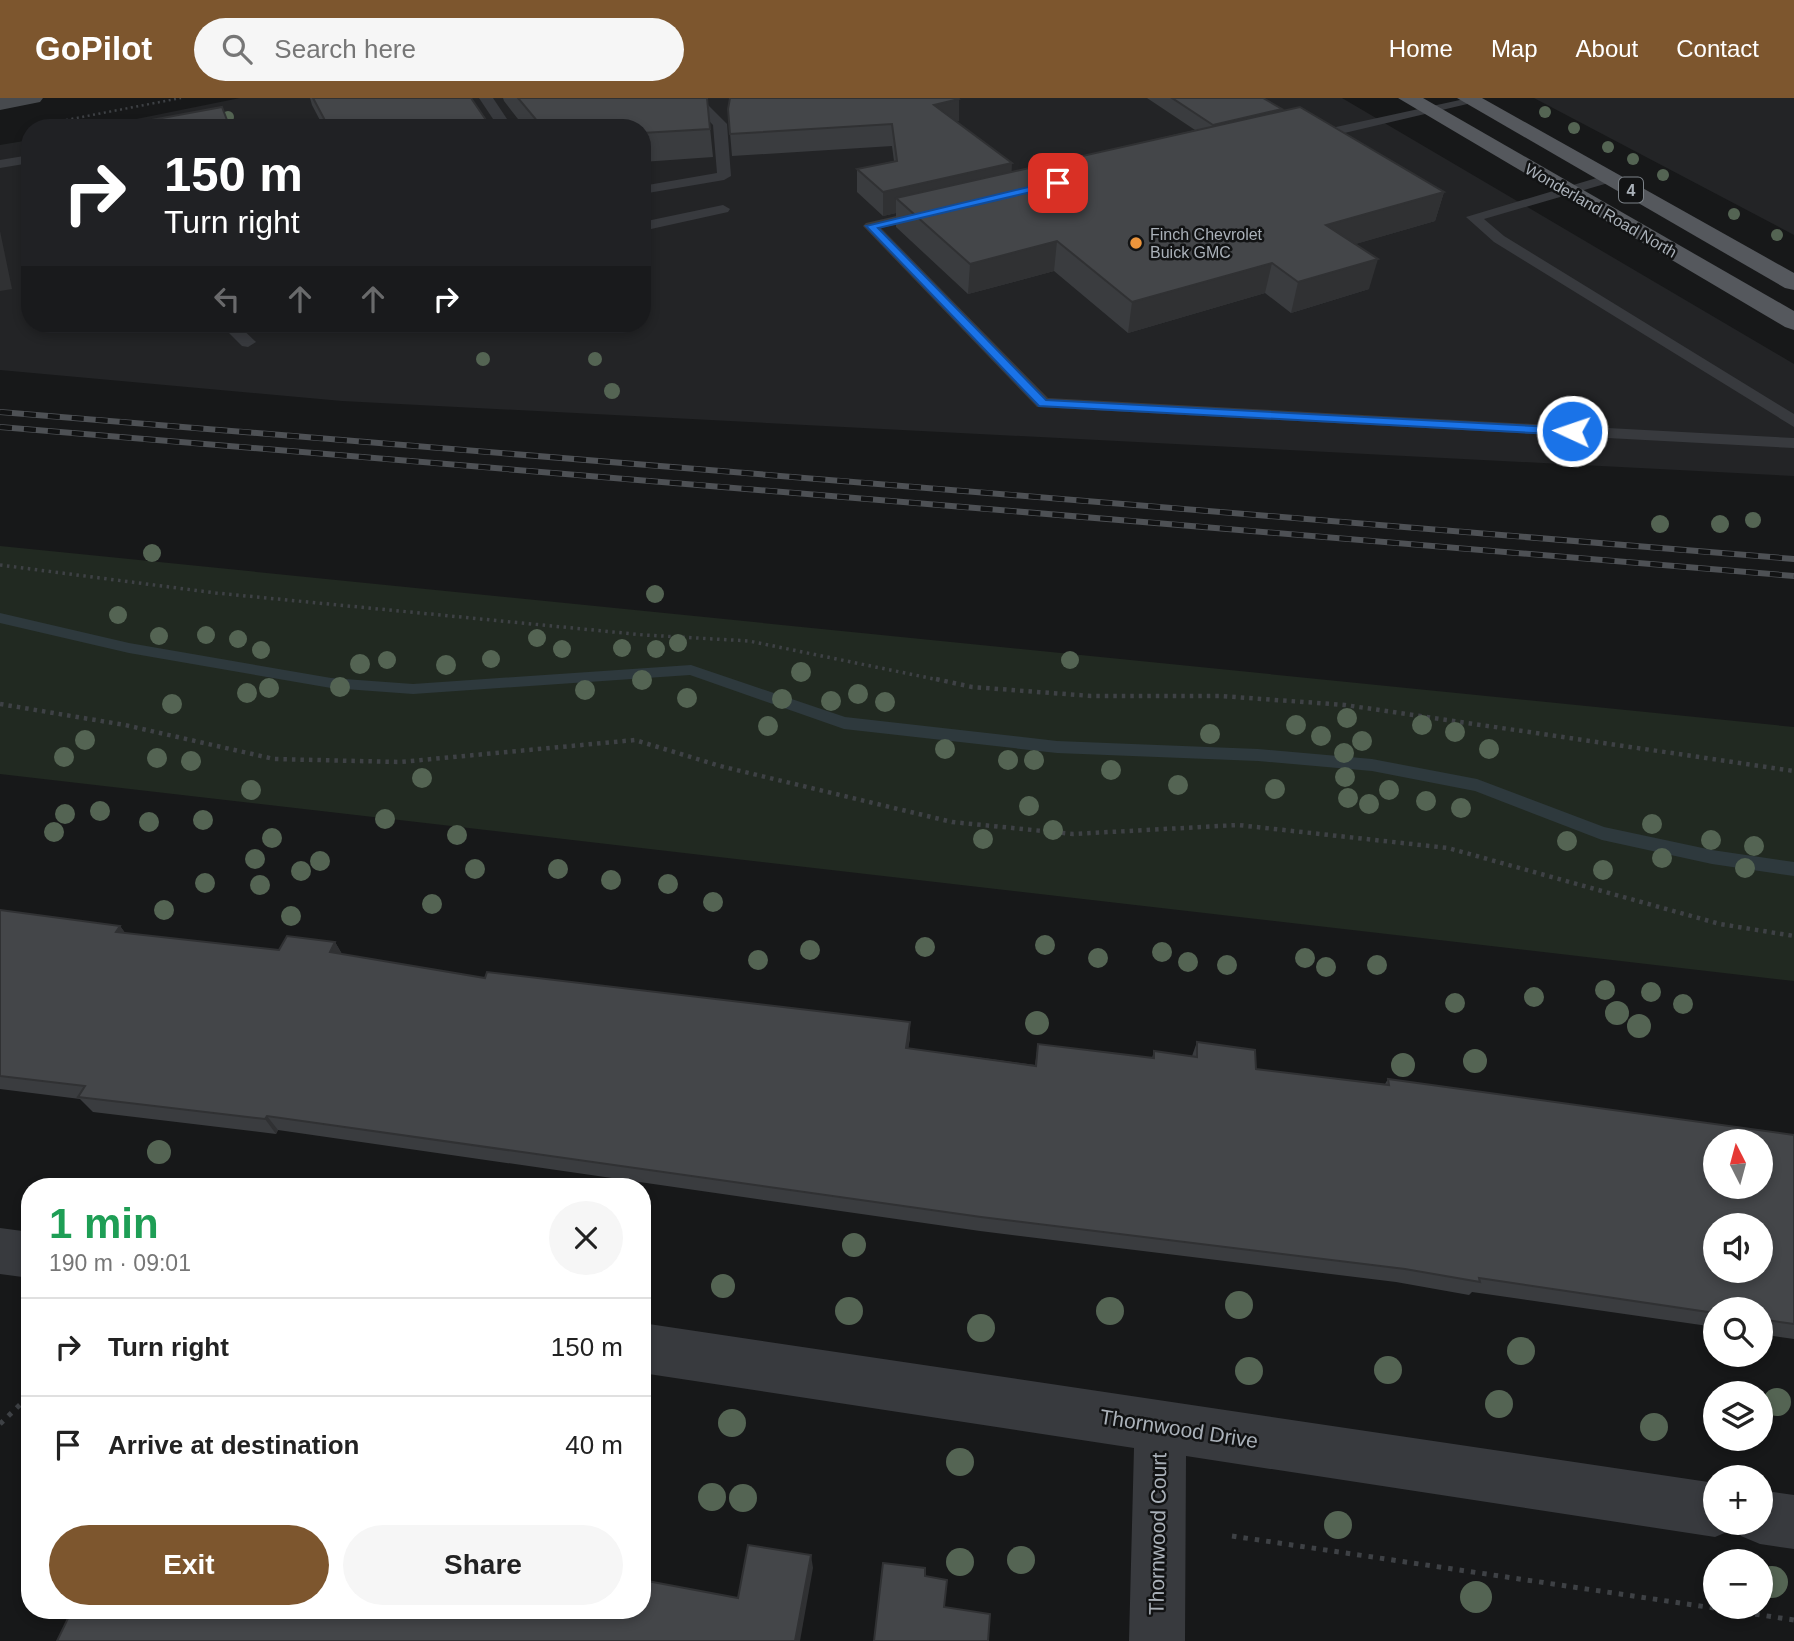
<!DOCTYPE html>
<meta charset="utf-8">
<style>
:root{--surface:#fff;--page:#f6f6f6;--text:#222;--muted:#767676;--line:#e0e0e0;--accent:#7d562e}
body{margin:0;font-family:Arial,sans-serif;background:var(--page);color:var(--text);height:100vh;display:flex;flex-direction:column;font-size:26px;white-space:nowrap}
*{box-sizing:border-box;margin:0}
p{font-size:23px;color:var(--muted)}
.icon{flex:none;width:38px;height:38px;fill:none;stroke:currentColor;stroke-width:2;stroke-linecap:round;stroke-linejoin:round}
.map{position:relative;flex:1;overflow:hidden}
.drawer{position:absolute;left:21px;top:1080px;width:630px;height:441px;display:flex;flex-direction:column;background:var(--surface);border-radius:28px;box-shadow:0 4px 10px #0003}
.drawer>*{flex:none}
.banner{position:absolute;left:21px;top:21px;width:630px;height:214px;border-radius:28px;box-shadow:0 4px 10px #0003;background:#202124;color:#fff;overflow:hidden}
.needle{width:46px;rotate:354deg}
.fabs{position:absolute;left:1703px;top:1031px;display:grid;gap:14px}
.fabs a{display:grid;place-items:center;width:70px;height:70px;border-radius:50%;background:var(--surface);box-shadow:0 4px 10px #0003;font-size:35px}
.pin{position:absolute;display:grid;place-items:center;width:60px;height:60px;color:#fff;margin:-30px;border-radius:14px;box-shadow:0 4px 10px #0006}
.me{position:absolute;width:77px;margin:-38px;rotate:273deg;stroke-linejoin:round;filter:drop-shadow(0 0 5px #0008)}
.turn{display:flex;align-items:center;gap:24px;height:147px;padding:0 28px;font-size:32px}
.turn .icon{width:91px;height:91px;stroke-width:2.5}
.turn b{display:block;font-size:49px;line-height:60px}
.lanes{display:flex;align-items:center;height:66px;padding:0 28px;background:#0003;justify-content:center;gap:35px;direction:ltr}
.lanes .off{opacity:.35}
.round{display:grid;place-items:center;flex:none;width:74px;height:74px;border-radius:37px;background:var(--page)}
.head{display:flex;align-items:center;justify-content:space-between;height:119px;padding:0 28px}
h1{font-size:42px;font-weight:700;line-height:52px;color:#1e9e55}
.primary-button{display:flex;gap:14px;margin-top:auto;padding:14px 28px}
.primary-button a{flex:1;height:80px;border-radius:42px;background:var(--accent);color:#fff;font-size:28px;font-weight:700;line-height:80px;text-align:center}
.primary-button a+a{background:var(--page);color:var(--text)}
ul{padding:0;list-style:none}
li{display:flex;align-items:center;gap:21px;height:98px;padding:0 28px;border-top:2px solid var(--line)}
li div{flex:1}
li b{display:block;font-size:26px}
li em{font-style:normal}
header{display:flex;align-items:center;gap:42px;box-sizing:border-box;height:98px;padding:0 35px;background:var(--accent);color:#fff}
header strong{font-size:33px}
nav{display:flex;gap:38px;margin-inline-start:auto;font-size:24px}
.search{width:490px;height:63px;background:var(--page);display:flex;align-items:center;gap:18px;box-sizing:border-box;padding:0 24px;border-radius:38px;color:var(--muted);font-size:26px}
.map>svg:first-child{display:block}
.built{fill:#232426}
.green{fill:#212921}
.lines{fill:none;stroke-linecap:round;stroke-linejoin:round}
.stream{fill:#2e393d;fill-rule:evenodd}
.path-far3{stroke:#3e4145;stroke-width:2.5;stroke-dasharray:2 3.5;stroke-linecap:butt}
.path-far2{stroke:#3e4145;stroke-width:3.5;stroke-dasharray:2.5 4.5;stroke-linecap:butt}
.path-far1{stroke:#3e4145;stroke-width:4.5;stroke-dasharray:3.5 5;stroke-linecap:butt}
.path{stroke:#3e4145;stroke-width:5;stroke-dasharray:4.5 7;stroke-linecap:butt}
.lane{fill:#383a3e;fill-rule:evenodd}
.street{fill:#383a3e;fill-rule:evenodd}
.secondary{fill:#474a4e;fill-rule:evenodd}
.primary{fill:#55585d;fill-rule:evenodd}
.rail-casing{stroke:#4e5155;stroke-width:6}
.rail{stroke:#121314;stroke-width:4.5;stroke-dasharray:12;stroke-linecap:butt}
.tree{fill:#546453}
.wall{fill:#3a3c3f}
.shaded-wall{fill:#303133}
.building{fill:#444649;stroke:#303133;stroke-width:2;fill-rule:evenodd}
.route{fill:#1a73e8;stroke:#114b97;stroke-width:2}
.poi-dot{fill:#ed953c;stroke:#121314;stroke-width:2.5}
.labels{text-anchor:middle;stroke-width:5;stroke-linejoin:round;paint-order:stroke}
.shield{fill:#121314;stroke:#7c8288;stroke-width:2}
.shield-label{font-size:16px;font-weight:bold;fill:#aab1b9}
.far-street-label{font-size:16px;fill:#aab1b9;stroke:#121314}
.far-poi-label{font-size:16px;fill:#aab1b9;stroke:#121314;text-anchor:start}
.near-street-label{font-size:21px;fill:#aab1b9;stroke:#121314}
</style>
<header>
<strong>GoPilot</strong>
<div class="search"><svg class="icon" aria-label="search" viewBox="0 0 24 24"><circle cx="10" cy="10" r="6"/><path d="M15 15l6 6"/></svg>Search here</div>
<nav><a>Home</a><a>Map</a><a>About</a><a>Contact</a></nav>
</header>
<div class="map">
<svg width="1794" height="1543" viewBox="0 0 1794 1543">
<rect width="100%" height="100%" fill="#171819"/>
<!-- built -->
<g class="built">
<polygon points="240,0 1342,0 1794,266 1794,378 342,303 0,272 0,47 30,42 30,226 642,226 642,30 92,30"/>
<polygon points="1534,0 1794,0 1794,137"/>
</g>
<!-- green -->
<polygon class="green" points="0,448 1794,629 1794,883 0,676"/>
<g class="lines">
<!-- stream -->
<polygon class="stream" points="0,515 129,545 331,580 413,586 691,567 845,619 1057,643 1258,651 1372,661 1477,681 1604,729 1712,752 1794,764 1794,778 1712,766 1602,742 1475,693 1372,673 1258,663 1057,655 844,631 690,577 413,596 331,590 129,555 0,525"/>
<!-- path-far3 -->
<polyline class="path-far3" points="66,22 181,0"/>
<!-- path-far2 -->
<polyline class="path-far2" points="0,467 216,495 644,537 749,543 944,583"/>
<!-- path-far1 -->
<g class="path-far1">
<polyline points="936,581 972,589 1091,598 1221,598 1345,607 1794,673"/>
<polyline points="0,606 125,627 274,661 400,664 635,642 720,668 952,724 1073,736 1238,727 1448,750 1720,826 1794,838"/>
</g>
<!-- path -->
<g class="path">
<polyline points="0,1326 30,1297"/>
<polyline points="1232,1438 1794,1522"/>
</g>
<!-- lane -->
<g class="lane">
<polygon points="479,0 493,0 513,30 499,30"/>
<polygon points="687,0 701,0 727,26 731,78 724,82 642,96 642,88 717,75 713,27"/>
<polygon points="1469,0 1480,3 1336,37 1307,34 1300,30 1307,26 1336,29"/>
<polygon points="30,57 30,65 0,70 0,62"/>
<polygon points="1610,76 1615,77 1615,83 1484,121 1504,138 1794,316 1794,329 1494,144 1466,119"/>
<polygon points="723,107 730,111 728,114 642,133 642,124"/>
<polygon points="927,111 934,115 932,118 881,130 1048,300 1794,340 1794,350 1037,309 863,128 866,125"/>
<polygon points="220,226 237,226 256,244 248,249 242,248"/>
</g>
<!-- street -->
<g class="street">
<polygon points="0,1130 30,1134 30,1180 0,1176"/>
<polygon points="642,1225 1715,1385 1715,1424 1760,1424 1760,1392 1794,1397 1794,1451 1760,1446 1741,1438 1736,1426 1734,1431 1715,1439 1186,1358 1185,1543 1129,1543 1134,1350 642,1275"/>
</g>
<!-- secondary -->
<polygon class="secondary" points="0,0 43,0 40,4 0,12"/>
<!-- primary -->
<g class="primary">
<polygon points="1398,0 1423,0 1794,213 1794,232 1785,229"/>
<polygon points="1457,0 1482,0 1794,175 1794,192 1785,190"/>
</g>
<defs>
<g id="rail">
<polyline points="0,314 1794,461"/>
<polyline points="0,329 1794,478"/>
</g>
</defs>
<!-- rail casing -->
<use href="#rail" class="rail-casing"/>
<!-- rail -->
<use href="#rail" class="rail"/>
</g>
<!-- trees -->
<g class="tree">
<circle cx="1545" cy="14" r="6"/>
<circle cx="228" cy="19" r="6"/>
<circle cx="1574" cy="30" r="6"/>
<circle cx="1608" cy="49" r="6"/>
<circle cx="1633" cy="61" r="6"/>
<circle cx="1663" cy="77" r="6"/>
<circle cx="1734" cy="116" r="6"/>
<circle cx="1777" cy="137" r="6"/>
<circle cx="483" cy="261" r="7"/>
<circle cx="595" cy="261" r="7"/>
<circle cx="612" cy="293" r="8"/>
<circle cx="1753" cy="422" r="8"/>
<circle cx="1660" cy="426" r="9"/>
<circle cx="1720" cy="426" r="9"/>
<circle cx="152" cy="455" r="9"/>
<circle cx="655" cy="496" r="9"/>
<circle cx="118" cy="517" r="9"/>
<circle cx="206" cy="537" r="9"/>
<circle cx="159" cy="538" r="9"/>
<circle cx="537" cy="540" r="9"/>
<circle cx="238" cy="541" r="9"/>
<circle cx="678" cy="545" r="9"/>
<circle cx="622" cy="550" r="9"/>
<circle cx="562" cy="551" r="9"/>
<circle cx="656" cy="551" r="9"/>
<circle cx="261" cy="552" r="9"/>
<circle cx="491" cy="561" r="9"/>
<circle cx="387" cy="562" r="9"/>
<circle cx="1070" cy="562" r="9"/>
<circle cx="360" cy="566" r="10"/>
<circle cx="446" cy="567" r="10"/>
<circle cx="801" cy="574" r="10"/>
<circle cx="642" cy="582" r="10"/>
<circle cx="340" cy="589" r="10"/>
<circle cx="269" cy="590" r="10"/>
<circle cx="585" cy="592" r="10"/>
<circle cx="247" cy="595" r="10"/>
<circle cx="858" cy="596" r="10"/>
<circle cx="687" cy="600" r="10"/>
<circle cx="782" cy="601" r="10"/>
<circle cx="831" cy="603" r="10"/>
<circle cx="885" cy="604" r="10"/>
<circle cx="172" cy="606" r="10"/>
<circle cx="1347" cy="620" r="10"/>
<circle cx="1296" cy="627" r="10"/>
<circle cx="1422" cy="627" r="10"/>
<circle cx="768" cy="628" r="10"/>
<circle cx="1455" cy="634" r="10"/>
<circle cx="1210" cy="636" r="10"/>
<circle cx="1321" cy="638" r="10"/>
<circle cx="85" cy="642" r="10"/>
<circle cx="1362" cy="643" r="10"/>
<circle cx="945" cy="651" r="10"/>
<circle cx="1489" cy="651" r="10"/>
<circle cx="1344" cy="655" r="10"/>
<circle cx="64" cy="659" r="10"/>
<circle cx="157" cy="660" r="10"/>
<circle cx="1008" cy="662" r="10"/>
<circle cx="1034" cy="662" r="10"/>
<circle cx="191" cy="663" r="10"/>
<circle cx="1111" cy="672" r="10"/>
<circle cx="1345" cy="679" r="10"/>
<circle cx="422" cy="680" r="10"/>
<circle cx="1178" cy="687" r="10"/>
<circle cx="1275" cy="691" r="10"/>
<circle cx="251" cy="692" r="10"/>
<circle cx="1389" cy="692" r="10"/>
<circle cx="1348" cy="700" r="10"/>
<circle cx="1426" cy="703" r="10"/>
<circle cx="1369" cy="706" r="10"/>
<circle cx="1029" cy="708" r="10"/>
<circle cx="1461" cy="710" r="10"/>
<circle cx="100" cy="713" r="10"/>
<circle cx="65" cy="716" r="10"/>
<circle cx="385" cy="721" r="10"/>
<circle cx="203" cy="722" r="10"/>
<circle cx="149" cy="724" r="10"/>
<circle cx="1652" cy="726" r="10"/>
<circle cx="1053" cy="732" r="10"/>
<circle cx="54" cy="734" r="10"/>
<circle cx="457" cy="737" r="10"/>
<circle cx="272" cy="740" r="10"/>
<circle cx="983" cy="741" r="10"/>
<circle cx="1711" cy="742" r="10"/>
<circle cx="1567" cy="743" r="10"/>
<circle cx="1754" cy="748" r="10"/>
<circle cx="1662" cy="760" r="10"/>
<circle cx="255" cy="761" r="10"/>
<circle cx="320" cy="763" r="10"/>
<circle cx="1745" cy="770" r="10"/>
<circle cx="475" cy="771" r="10"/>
<circle cx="558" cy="771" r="10"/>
<circle cx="1603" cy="772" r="10"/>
<circle cx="301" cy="773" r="10"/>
<circle cx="611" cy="782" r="10"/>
<circle cx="205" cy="785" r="10"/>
<circle cx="668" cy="786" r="10"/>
<circle cx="260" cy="787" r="10"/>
<circle cx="713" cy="804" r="10"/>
<circle cx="432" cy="806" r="10"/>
<circle cx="164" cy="812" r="10"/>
<circle cx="291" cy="818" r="10"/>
<circle cx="1045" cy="847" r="10"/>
<circle cx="925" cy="849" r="10"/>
<circle cx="810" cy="852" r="10"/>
<circle cx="1162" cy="854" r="10"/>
<circle cx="1098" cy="860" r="10"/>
<circle cx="1305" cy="860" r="10"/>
<circle cx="758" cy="862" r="10"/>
<circle cx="1188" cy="864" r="10"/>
<circle cx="1227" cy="867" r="10"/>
<circle cx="1377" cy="867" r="10"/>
<circle cx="1326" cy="869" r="10"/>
<circle cx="1605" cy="892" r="10"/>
<circle cx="1651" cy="894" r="10"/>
<circle cx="1534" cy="899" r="10"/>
<circle cx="1455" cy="905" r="10"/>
<circle cx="1683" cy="906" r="10"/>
<circle cx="1617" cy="915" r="12"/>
<circle cx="1037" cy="925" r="12"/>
<circle cx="1639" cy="928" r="12"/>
<circle cx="1475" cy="963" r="12"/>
<circle cx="1403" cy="967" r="12"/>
<circle cx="159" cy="1054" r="12"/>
<circle cx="854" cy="1147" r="12"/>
<circle cx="723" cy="1188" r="12"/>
<circle cx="1239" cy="1207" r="14"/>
<circle cx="849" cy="1213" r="14"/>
<circle cx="1110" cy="1213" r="14"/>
<circle cx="981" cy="1230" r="14"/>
<circle cx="1521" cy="1253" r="14"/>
<circle cx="1388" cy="1272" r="14"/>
<circle cx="1249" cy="1273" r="14"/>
<circle cx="1777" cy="1304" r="14"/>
<circle cx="1499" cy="1306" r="14"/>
<circle cx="732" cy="1325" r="14"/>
<circle cx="1654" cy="1329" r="14"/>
<circle cx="960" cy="1364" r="14"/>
<circle cx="712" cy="1399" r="14"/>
<circle cx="743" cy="1400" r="14"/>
<circle cx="1338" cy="1427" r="14"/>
<circle cx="1021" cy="1462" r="14"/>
<circle cx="960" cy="1464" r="14"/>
<circle cx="1772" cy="1484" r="16"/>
<circle cx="1476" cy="1499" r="16"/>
</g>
<!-- wall -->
<g class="wall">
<polygon points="310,0 471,0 488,30 324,30 312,7"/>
<polygon points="503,0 707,0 713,59 642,64 642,30 525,30 504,3"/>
<polygon points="1147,0 1263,0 1282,11 1281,13 1444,94 1435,123 1355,146 1369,191 1291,215 1265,195 1128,235 1054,173 968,196 896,129 896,115 883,118 857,94 857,71 894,63 892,48 732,58 728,11 959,23 956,23 1012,74 1195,32"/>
<polygon points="0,812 120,828 125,835 279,852 335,844 342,856 485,880 910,940 908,950 1035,967 1038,946 1152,960 1154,953 1192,958 1197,944 1256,971 1385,986 1388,981 1794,1037 1794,1241 1760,1236 1760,1211 1715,1211 1715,1229 1472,1194 1469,1197 1396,1184 980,1133 278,1032 276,1036 93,1014 80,1001 0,991"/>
</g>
<!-- shaded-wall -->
<g class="shaded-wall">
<polygon points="959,1 959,23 933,29 934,7"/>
<polygon points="1282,11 1278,27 1210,42 1213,27"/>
<polygon points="486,22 488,30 450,30"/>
<polygon points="1012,65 1011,88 896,100 896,115 883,118 883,94"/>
<polygon points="1444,94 1435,123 1318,157 1326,127"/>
<polygon points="0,133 12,191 0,193"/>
<polygon points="1057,143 1054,173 968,196 970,166"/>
<polygon points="1378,161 1369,191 1291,215 1298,184"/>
<polygon points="1272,165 1265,195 1128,235 1132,204"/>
<polygon points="120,828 132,844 116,834"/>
<polygon points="335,844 344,860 330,854"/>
<polygon points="910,924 910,940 906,965 906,950"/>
<polygon points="267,1018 278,1032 276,1036 265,1021"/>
<polygon points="642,1434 648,1443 642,1465"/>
<polygon points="811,1457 813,1470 800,1543 795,1543"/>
</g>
<!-- building -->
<g class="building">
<polygon points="313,0 471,0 486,22 450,30 329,30"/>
<polygon points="518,0 707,0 710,31 642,35 642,30 543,30"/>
<polygon points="730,0 958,0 959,1 934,7 1012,65 883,94 857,71 897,63 892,26 730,36 728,11"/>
<polygon points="1172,0 1263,0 1282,11 1213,27"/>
<polygon points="222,9 230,30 136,30 135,25"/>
<polygon points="1300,9 1444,94 1326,127 1378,161 1298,184 1272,165 1132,204 1057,143 970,166 896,100"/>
<path d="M0,812L120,828L116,834L279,852L287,838L335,844L330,854L485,880L487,874L910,924L906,950L1036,968L1038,946L1154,960V953L1197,959V944L1255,952L1256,971L1389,987L1388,981L1794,1037V1226L1760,1221V1211H1715V1215L1479,1180L1480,1184L1405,1171L981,1119L267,1018L265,1021L78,999L85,988L0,978ZM1715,1043H1760V1088H1715ZM1715,1127H1760V1172H1715Z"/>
<polygon points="748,1447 811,1457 795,1543 57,1543 72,1512 642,1512 642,1482 738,1500"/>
<polygon points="883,1465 925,1470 925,1478 947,1482 944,1509 990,1516 988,1543 874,1543"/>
</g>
<!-- route -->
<polygon class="route" points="1058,82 1061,87 878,130 1046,302 1572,330 1577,333 1572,337 1039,308 866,128"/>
<!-- markers -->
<circle class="poi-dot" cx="1136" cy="145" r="7"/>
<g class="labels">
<!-- shield labels -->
<rect class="shield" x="1619" y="79.5" width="24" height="25" rx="5"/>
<g class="shield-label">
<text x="1631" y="98">4</text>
</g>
<!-- far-street labels -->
<g class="far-street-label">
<text transform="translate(1601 112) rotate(30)" y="6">Wonderland Road North</text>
</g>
<!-- far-poi labels -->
<g class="far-poi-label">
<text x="1150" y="142">Finch Chevrolet<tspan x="1150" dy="18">Buick GMC</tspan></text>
</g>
<!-- near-street labels -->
<g class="near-street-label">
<text transform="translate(1179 1331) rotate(9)" y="7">Thornwood Drive</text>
<text transform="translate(1158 1436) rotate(-89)" y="7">Thornwood Court</text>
</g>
</g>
</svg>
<div class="fabs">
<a><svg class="needle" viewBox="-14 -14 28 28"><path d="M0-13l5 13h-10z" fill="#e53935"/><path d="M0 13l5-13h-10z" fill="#767676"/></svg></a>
<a><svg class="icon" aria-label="sound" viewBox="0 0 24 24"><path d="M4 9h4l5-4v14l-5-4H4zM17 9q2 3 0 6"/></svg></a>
<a><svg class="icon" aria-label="search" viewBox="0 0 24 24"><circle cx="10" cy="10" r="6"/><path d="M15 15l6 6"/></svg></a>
<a><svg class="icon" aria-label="layers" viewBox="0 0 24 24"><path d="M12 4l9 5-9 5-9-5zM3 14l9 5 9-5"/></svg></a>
<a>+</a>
<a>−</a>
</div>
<div class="pin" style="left:1058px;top:85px;background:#d93025"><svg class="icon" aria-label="arrive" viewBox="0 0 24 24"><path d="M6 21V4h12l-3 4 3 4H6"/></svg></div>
<svg class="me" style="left:1572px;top:333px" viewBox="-20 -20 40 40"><circle r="17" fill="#1a73e8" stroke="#fff" stroke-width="3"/><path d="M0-11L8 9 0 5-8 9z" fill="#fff"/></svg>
<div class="banner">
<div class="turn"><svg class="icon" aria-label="right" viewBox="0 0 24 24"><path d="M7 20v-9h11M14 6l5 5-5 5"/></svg><div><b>150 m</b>Turn right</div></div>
<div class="lanes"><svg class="icon off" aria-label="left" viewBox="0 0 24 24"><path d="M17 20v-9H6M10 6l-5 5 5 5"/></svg><svg class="icon off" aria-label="ahead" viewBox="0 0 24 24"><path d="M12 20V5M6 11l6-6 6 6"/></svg><svg class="icon off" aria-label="ahead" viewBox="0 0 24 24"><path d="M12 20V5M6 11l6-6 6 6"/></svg><svg class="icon" aria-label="right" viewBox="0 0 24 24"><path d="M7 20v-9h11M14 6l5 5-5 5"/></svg></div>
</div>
<section class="drawer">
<div class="head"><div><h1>1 min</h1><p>190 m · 09:01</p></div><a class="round"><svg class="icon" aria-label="close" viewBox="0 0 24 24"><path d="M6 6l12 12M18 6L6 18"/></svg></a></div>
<ul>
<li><svg class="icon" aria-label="right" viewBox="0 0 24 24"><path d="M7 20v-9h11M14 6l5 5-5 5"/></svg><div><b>Turn right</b></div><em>150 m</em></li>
<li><svg class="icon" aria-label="arrive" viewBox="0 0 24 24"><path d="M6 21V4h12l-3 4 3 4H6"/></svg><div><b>Arrive at destination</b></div><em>40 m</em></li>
</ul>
<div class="primary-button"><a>Exit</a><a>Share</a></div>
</section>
</div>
